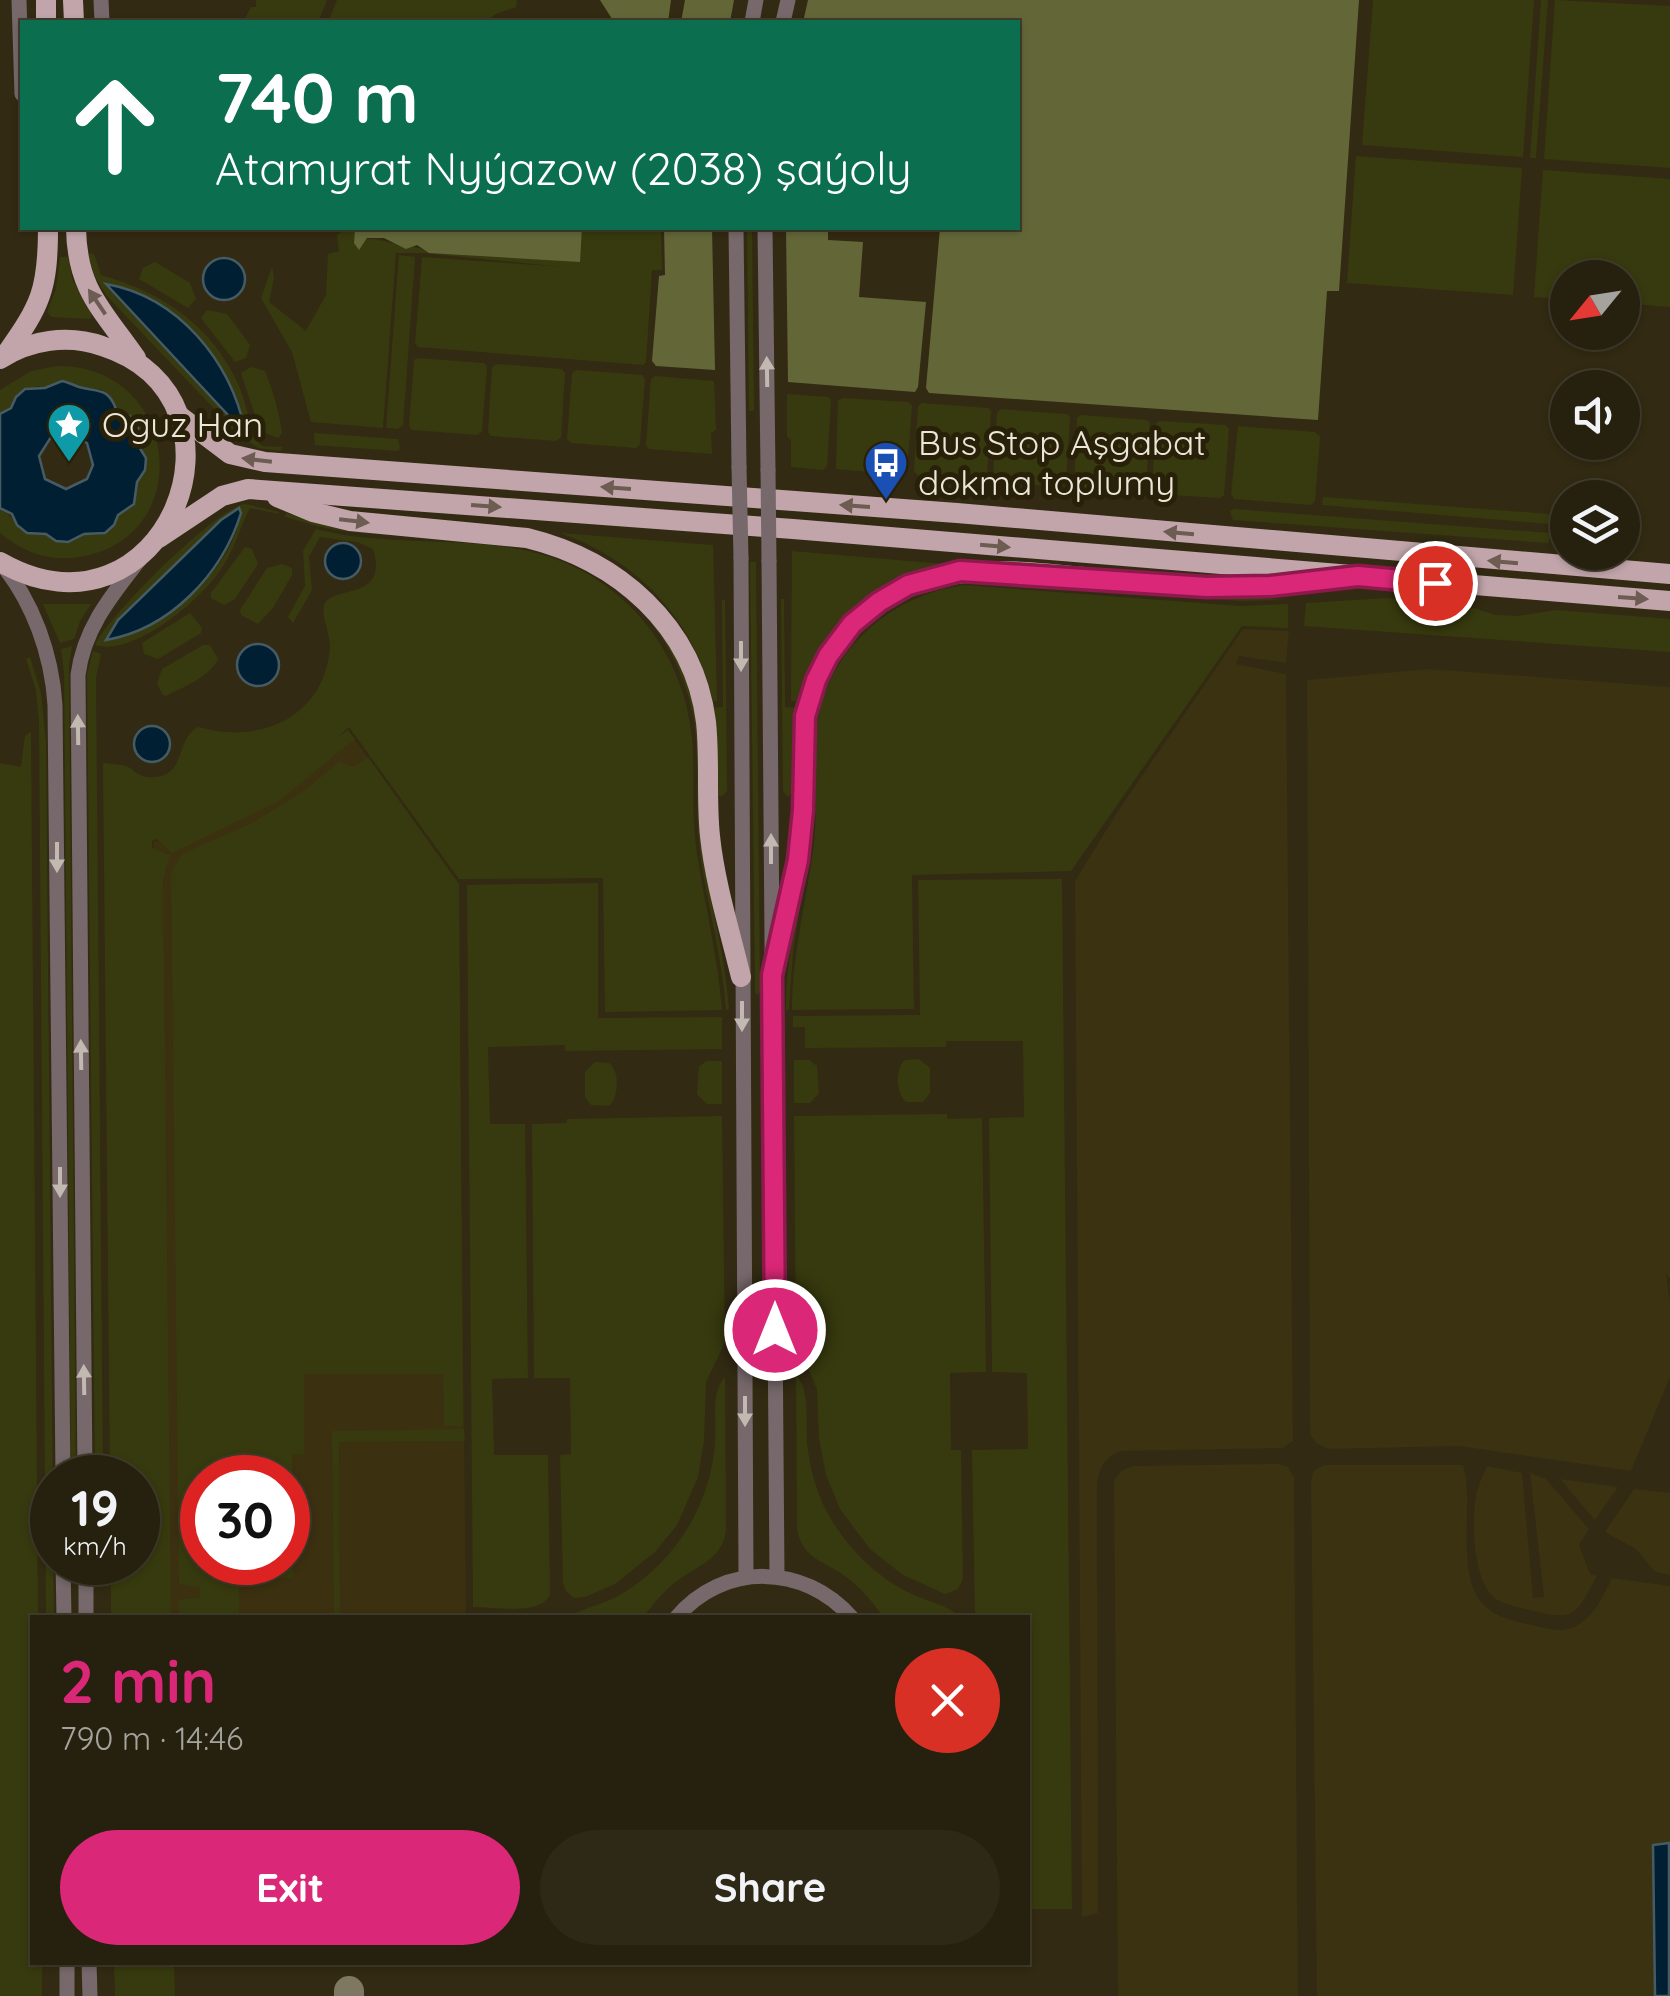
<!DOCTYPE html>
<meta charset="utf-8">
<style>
:root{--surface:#26200e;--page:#2e2817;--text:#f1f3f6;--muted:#a4a39e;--line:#423e2e;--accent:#db2777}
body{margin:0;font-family:Quicksand,sans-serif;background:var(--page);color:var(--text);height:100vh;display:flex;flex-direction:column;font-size:38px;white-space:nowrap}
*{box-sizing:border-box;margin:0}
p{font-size:32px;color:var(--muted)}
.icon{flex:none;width:55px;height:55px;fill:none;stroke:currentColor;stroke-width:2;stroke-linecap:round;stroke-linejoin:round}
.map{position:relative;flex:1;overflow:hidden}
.sheet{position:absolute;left:30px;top:1615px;width:1000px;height:350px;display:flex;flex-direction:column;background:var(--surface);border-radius:0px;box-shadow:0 2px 8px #0004,0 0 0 2px var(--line)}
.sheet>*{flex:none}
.guide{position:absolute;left:20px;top:20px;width:1000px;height:210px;border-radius:0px;box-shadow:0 2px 8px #0004,0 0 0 2px var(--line);background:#0b6e4f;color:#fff;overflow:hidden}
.needle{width:65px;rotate:240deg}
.fabs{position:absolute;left:1550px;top:260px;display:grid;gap:20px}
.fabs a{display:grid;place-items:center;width:90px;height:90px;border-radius:50%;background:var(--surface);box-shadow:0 2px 8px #0004,0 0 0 2px var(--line);font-size:50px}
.speed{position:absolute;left:30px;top:1455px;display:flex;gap:20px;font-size:50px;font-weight:700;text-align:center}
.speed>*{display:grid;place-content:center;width:130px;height:130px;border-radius:50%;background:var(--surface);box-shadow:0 2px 8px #0004,0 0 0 2px var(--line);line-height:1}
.speed small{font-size:25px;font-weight:400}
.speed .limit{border:15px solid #d22;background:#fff;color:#111}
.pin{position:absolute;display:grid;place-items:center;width:85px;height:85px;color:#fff;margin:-42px;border:5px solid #fff;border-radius:50%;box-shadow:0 2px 10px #0007}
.me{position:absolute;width:110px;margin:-55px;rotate:0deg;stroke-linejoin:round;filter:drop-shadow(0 0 8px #0008)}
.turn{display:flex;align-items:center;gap:35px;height:210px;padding:0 30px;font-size:45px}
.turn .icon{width:130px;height:130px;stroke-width:2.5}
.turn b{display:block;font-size:70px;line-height:85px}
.round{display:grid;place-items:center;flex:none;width:105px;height:105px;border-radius:52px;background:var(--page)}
.headline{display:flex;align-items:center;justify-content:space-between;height:170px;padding:0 30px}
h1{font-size:60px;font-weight:800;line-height:75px;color:var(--accent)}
.cta{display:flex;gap:20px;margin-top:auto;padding:20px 30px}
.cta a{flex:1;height:115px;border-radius:60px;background:var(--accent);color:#fff;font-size:40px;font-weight:800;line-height:115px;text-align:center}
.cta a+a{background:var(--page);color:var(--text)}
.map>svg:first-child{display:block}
.built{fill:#3b3010;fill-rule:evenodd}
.green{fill:#373a0e;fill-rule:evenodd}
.forest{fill:#636738}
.sand{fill:#3a3211}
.water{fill:#001f32;stroke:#465b64;stroke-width:2.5;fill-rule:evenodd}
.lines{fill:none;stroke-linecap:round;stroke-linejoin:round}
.taxiway{stroke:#7e7762;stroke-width:30}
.minor{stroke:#76686b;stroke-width:15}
.major{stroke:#c1a5ab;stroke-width:20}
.minor-bridge{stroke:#76686b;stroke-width:15}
.oneway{fill:#6d5c51}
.oneway2{fill:#c2bab1}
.route-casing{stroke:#8e194d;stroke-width:25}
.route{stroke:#db2777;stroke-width:18}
.labels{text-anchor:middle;stroke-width:10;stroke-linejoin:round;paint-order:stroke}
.poi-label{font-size:35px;fill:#ebe6d7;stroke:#282008;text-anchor:start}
</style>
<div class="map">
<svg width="1670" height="1996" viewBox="0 0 1670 1996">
<rect width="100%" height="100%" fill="#322a12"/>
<!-- built -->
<path class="built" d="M348,730L458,883L466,1617H161L153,842L209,825L249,806L293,778ZM202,1478H288V1562H202Z"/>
<!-- green -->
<g class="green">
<polygon points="256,0 327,0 318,22 243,22 251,7 256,7"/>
<polygon points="337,0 517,0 516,7 496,14 484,22 328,22"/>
<polygon points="1373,0 1534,0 1523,157 1362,145"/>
<polygon points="1541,0 1548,0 1536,158 1530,158"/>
<polygon points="1555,0 1670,6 1670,168 1544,159"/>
<polygon points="1356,156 1522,168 1513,295 1347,283"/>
<polygon points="1543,170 1670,179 1670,307 1623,303 1622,278 1568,278 1567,299 1534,297"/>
<path d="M348,228H355L354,243C372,235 379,240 396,244C409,247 417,245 430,253L581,246L582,228H661L662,270H652L646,362L643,365L418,347L415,343L422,257L563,267L423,253H396L383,428L311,422L292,352L261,298L272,267L274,277L269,302L306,331L326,295L328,254L339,251L337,235Z"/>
<polygon points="747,228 752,228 754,411 749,411"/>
<path d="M88,253L94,254L101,275C162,292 213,326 239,386C246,403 249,421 255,439L262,446L282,447L281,451L258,448L236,432L106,295L95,277ZM107,284C172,296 236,365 245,430Z"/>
<polygon points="399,255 415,257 403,425 398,429 386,428"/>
<polygon points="60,257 68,257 73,281 93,313 90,319 52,317 47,312 56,289"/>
<polygon points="155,262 190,283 196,299 188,308 139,279 143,268"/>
<polygon points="207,310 227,314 250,345 246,358 235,362 201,318"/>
<polygon points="417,358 484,363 487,367 482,432 477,435 412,430 409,426 414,360"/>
<polygon points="497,364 562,369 565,373 561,438 556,441 491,436 488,432 492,367"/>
<path d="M57,366C181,365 198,539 79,557C49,562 23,552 0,533V508C17,518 21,538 46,534L61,542L84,534L99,535L110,530L118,514L134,504L137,482L142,475L146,458L136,442L133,418L116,409L106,392L100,389L82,388L62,381L45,388L37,386L0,414V390L31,371Z"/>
<path d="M251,367L265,371C273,391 279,411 282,433L278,438L260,431L241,373Z"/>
<polygon points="576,370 642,375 645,379 640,444 636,448 571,443 567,439 572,373"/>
<polygon points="655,376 714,381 716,430 711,433 712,454 649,449 646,445 651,379"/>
<polygon points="787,394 829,397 831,400 827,466 823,470 791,467 791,440 787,436"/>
<polygon points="844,398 908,402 912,406 907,471 902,475 836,469 838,400"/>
<polygon points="922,403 988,408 991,411 987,477 982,481 918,476 914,471 918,406"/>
<polygon points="1001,409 1067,414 1070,417 1066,483 1061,487 997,482 993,478 997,413"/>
<polygon points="1081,415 1147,420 1150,423 1146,489 1140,492 1074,487 1077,418"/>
<polygon points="1160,421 1225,425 1229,429 1224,495 1220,498 1155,494 1152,488 1156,423"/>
<polygon points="1238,426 1315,432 1320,437 1315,501 1311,505 1234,499 1231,494"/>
<polygon points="314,433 398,439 400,448 397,451 315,445"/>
<polygon points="1323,497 1550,514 1550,524 1322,505"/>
<path d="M245,504L279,512L278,514L250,508C239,529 234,552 219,572C198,602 133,657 95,645C107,617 217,507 245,504ZM240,508C239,569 162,626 107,641L221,520Z"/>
<polygon points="1234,509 1550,533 1549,543 1233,520 1230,511"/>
<path d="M286,513C308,519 330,527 352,529C414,536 480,532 541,547C620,566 684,636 696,716C703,758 698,802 703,845C709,900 725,953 729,1009L726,1010C722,956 707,905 700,852C694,807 701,760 693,715C678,637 620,570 541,551C478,535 409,539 344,531C324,529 304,522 285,517Z"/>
<path d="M316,529C391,549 477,533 550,557C630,584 684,655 692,738C695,776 691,815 697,853C705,906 718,957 722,1010L605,1012L603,878L459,879L349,727L337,738L348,730L355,739L279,801L172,853L157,839L152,841V848L170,855L163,879L171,1617H111V1563L138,1562V1478L110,1477L103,763C110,764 120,764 126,766C134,769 137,776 147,777C188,781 174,739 198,727C259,745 324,718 330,648C331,635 319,613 325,603C335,586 389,600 373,549L357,542L320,537L309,557L312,590L293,623L288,617L305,586L303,551Z"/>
<path d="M560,533L713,545L717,701H713C695,621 638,560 560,533Z"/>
<polygon points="245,547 252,549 258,564 234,600 224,605 211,598 211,593"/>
<path d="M792,551L944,564C870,579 820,630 796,701H791Z"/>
<polygon points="750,562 756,562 760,992 757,995 755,992"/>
<polygon points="282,564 292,568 292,575 273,608 258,624 241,615 240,610 267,568"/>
<path d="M989,579L1286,600L1241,601L965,582L917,594L896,604L860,632L836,663L816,714L811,839L793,951L789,1010H786C785,959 801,909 805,858C809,811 804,757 814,712C826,655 873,605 928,587C946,581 970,581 989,579Z"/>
<path d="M965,585L1240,606L1288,604V628L1242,626L1071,871L912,875L914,1009L792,1010C792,954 807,899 814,843C818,805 813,766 817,728C826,651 890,595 965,585Z"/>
<polygon points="1386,598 1457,603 1496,615 1517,616 1556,610 1670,619 1670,652 1304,626 1306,603"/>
<polygon points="781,599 784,599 785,707 797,708 794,791 788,797 783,791"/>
<polygon points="722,600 725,600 727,791 721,797 717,794 711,708 723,707"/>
<polygon points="43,604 91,604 80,621 74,639 60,643"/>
<polygon points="190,613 202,628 201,633 158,659 144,654 142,643"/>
<path d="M203,645H210L218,659C208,678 185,686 166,696L162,694L157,683L162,669Z"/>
<polygon points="72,646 69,666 76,1478 71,1477 64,672 61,649"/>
<polygon points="93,651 101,654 96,677 103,1478 95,1477 87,674"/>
<polygon points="30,657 41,693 46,743 54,1618 46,1617 39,722 36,690 26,659"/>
<polygon points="31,732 38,1617 32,1618 32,1962 42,1963 42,1996 0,1996 0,763 21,767 25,736"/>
<polygon points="368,757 459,884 463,1426 444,1426 443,1374 304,1374 304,1454 292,1455 293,1578 267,1578 267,1572 275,1572 275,1563 288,1562 288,1478 202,1478 202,1562 254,1563 254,1572 264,1573 265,1579 239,1579 239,1617 179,1617 179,1600 200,1598 200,1588 179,1584 171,873 182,854 254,822 305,790 339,762 354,767"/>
<polygon points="1062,879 1072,1909 1028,1909 1028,1618 975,1617 972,1450 1028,1449 1027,1373 992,1372 989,1118 1024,1117 1023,1041 946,1041 946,1047 805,1048 805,1027 793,1027 793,1016 920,1015 918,880"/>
<path d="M598,883V1018L722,1017V1049L565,1051V1045L488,1047L490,1124H525L528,1378L492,1379L494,1455H548L550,1595C538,1616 496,1607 473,1607L467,885Z"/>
<path d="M919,1059L930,1068V1093L923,1102H906C896,1093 895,1068 905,1060Z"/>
<polygon points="794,1060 809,1060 817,1066 819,1093 810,1103 794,1103"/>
<polygon points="722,1061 722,1104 707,1104 697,1094 699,1067 706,1061"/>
<path d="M595,1062L609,1063C620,1072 619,1096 609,1106L591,1105L585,1097V1072Z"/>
<polygon points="947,1114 947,1119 982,1118 986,1372 950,1373 951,1450 961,1450 963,1579 958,1589 945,1594 903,1575 870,1549 840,1509 826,1475 819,1438 817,1389 796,1340 794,1116"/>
<polygon points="722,1116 725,1342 706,1382 704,1441 698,1477 677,1525 655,1552 615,1584 585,1597 574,1598 566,1591 563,1583 560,1455 571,1454 570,1378 534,1378 532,1124 567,1123 567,1119"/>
<path d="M796,1375C812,1392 804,1427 808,1450C810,1467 815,1485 822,1502C840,1541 873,1576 912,1594C928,1602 948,1605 960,1617H917L908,1614L883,1617C873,1602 860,1587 845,1576C824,1561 801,1558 797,1528Z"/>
<path d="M725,1377L726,1530C723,1559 698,1565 677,1581C664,1591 653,1603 644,1617H568C583,1608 602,1605 618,1596C673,1565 710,1507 715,1444C717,1423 710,1393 725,1377Z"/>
<polygon points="464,1429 465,1441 339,1442 340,1617 334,1617 332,1431"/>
<polygon points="114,1963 174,1963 175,1996 115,1996"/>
</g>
<!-- forest -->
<g class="forest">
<polygon points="600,0 671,0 668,22 614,22"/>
<polygon points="685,0 734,0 730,22 681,22"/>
<polygon points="808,0 1359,0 1339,291 1327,291 1318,420 929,393 926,388 940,228 1018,228 1018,22 803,22"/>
<polygon points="355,228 582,228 580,262 429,253 417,245 406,249 384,238 367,238 359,250 354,243"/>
<polygon points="664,228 712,228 715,370 656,366 652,361 659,276 665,275"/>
<polygon points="786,228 828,228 828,240 863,242 859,297 926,302 918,387 915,392 788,382"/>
</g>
<!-- sand -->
<g class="sand">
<path d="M1243,629L1289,631L1286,663L1239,656L1236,664L1286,674L1293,1441L1283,1448L1122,1451C1104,1456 1099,1469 1097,1485L1098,1913L1082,1917L1075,881L1120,808Z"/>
<polygon points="1430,669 1670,687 1670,1278 1666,1273 1670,1303 1670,1377 1631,1471 1459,1446 1328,1449 1317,1444 1310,1434 1307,680"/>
<polygon points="1279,1464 1288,1467 1294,1478 1298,1996 1118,1996 1114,1480 1121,1471 1133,1466"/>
<path d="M1324,1465H1463C1476,1507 1450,1587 1493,1612C1507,1621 1529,1624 1545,1628C1583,1638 1598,1607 1612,1578L1670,1586V1996L1669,1844L1653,1845L1655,1996H1317L1311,1481L1314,1470Z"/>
<path d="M1487,1466L1522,1473L1533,1598L1544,1597L1530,1473L1546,1479L1589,1529L1579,1545L1590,1574L1597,1576C1577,1612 1577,1622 1534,1611C1522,1608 1507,1606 1496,1599C1472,1583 1470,1514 1478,1488C1480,1481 1484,1473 1487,1466Z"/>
<polygon points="1560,1479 1618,1487 1595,1520"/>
<polygon points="1634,1489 1670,1493 1670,1575 1655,1572 1636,1549 1605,1532"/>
</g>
<!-- water -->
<g class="water">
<circle cx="224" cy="279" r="21"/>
<path d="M106,284C179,297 230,361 245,430L241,429Z"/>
<path d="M62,381C68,382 73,385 79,387C97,392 108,387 116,409L133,418L138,429L136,442L146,458L145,470L137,482L134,504L118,515L114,525L105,533L84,534L68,542L56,541L46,534L27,533L17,525L12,514L0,508V414L11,408L16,397L25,389L45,388ZM67,433L87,443L93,465L87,479L66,489L45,479L39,456L51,437Z"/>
<path d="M239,508L241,513C222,574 170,629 106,640L118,620L221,520Z"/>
<circle cx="343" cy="561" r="18"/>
<circle cx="258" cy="665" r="21"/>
<circle cx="152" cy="744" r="18"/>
<polygon points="1669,1843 1669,1996 1655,1996 1653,1845"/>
</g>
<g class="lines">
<!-- taxiway -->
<polyline class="taxiway" points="349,1991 349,1996"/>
<!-- minor -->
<g class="minor">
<polyline points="19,0 22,94"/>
<polyline points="101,0 102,22"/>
<polyline points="752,22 756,0"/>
<polyline points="783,22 788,0"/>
<polyline points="736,228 739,467"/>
<polyline points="765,228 768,470"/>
<polyline points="741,558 746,1577"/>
<polyline points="769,561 777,1576"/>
<path d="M0,562C33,601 52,655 55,705L63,1478"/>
<path d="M85,1478L78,675C84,628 112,595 140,559"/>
<polyline points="63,1562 64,1618"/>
<polyline points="86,1562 86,1618"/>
<path d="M676,1618C723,1562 804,1563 852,1618"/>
<polyline points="67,1962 67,1996"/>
<polyline points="89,1962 90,1996"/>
</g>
<!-- major -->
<g class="major">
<polyline points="46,0 46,22"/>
<polyline points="73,0 74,22"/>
<path d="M76,228C77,290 102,309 136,358"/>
<path d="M6,354C41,305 48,289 48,228"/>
<path d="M0,359C30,340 68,334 102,346C267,399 164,655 0,562"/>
<polyline points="177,414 230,454 265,462 957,513 1670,574"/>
<path d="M277,497L313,512L350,521L527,538C617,560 694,625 706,722C710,759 706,798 710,836C715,884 730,931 741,977"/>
<polyline points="159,538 222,496 248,489 793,529 1670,601"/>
<path d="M772,975C785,921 800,867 803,811C805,773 799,734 809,697C818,666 838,636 863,615C938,551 1035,574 1125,581C1187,585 1246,588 1308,582"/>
</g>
<!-- minor-bridge -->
<g class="minor-bridge">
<polyline points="739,467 741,558"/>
<polyline points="768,470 769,561"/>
</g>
</g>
<!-- one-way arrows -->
<defs><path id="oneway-solid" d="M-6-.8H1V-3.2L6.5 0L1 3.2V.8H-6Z" transform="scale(2.5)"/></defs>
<g class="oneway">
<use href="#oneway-solid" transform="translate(97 302) rotate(-124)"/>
<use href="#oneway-solid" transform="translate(257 460) rotate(-173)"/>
<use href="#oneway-solid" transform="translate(616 488) rotate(-176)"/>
<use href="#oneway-solid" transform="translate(486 506) rotate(4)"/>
<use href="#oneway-solid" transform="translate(855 506) rotate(-176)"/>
<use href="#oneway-solid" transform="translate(354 521) rotate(7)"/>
<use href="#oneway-solid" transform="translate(1179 533) rotate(-175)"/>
<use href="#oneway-solid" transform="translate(995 546) rotate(5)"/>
<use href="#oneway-solid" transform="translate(1503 562) rotate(-175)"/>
<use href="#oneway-solid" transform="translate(1633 598) rotate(4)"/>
</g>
<g class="oneway2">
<use href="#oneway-solid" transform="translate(767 372) rotate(-91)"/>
<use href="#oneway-solid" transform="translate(741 656) rotate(90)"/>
<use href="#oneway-solid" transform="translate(78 730) rotate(-91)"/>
<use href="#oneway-solid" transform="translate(771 849) rotate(-90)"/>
<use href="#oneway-solid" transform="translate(57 857) rotate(90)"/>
<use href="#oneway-solid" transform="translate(742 1016) rotate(90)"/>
<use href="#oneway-solid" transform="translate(81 1055) rotate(-91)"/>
<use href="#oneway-solid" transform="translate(60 1182) rotate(90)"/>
<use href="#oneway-solid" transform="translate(84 1380) rotate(-91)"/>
<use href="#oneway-solid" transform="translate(745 1411) rotate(90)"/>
</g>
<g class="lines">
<defs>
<polyline id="route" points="775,1330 772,975 798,860 803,810 805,716 816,680 828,656 852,624 879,602 908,585 960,571 1207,587 1270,586 1358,576 1435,583"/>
</defs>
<!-- route casing -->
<use href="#route" class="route-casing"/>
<!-- route -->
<use href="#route" class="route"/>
</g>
<!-- icons -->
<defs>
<symbol id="sight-pin" viewBox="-11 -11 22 30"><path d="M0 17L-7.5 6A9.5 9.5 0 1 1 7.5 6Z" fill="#0f9aa8" stroke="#282008"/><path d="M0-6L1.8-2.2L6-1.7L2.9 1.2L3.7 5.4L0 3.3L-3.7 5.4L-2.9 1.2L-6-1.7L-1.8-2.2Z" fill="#fff"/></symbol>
<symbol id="bus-pin" viewBox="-11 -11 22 30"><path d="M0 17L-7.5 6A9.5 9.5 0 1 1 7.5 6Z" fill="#1a4fb4" stroke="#282008"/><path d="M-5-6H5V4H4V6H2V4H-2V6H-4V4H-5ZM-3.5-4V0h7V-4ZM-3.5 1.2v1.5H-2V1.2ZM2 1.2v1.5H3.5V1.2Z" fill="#fff"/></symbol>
</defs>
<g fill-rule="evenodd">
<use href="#sight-pin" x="44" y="400" width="50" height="68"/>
<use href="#bus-pin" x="861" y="438" width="50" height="68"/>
</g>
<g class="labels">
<!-- poi labels -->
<g class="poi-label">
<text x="102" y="437">Oguz Han</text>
<text x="918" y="455">Bus Stop Aşgabat<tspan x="918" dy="40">dokma toplumy</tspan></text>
</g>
</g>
</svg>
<div class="fabs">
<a><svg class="needle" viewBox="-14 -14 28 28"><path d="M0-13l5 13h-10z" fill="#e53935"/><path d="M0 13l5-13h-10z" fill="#a4a39e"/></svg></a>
<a><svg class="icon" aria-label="sound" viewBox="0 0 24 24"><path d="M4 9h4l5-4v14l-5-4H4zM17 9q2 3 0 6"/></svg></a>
<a><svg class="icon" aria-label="layers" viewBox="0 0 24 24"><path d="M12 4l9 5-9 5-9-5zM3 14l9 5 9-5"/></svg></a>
</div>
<div class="speed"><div>19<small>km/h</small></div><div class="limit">30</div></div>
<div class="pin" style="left:1435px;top:583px;background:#d93025"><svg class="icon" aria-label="arrive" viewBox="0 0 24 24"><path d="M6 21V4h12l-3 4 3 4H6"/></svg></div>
<svg class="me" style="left:775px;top:1330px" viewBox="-20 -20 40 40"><circle r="17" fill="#db2777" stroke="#fff" stroke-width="3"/><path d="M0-11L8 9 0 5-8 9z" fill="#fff"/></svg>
<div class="guide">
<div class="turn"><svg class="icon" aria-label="ahead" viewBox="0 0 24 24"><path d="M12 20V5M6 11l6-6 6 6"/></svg><div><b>740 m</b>Atamyrat Nyýazow (2038) şaýoly</div></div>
</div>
<section class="sheet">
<div class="headline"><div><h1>2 min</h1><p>790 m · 14:46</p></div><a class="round" style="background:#d93025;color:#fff"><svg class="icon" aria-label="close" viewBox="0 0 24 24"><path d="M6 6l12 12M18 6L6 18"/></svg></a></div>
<div class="cta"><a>Exit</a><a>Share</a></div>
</section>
</div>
